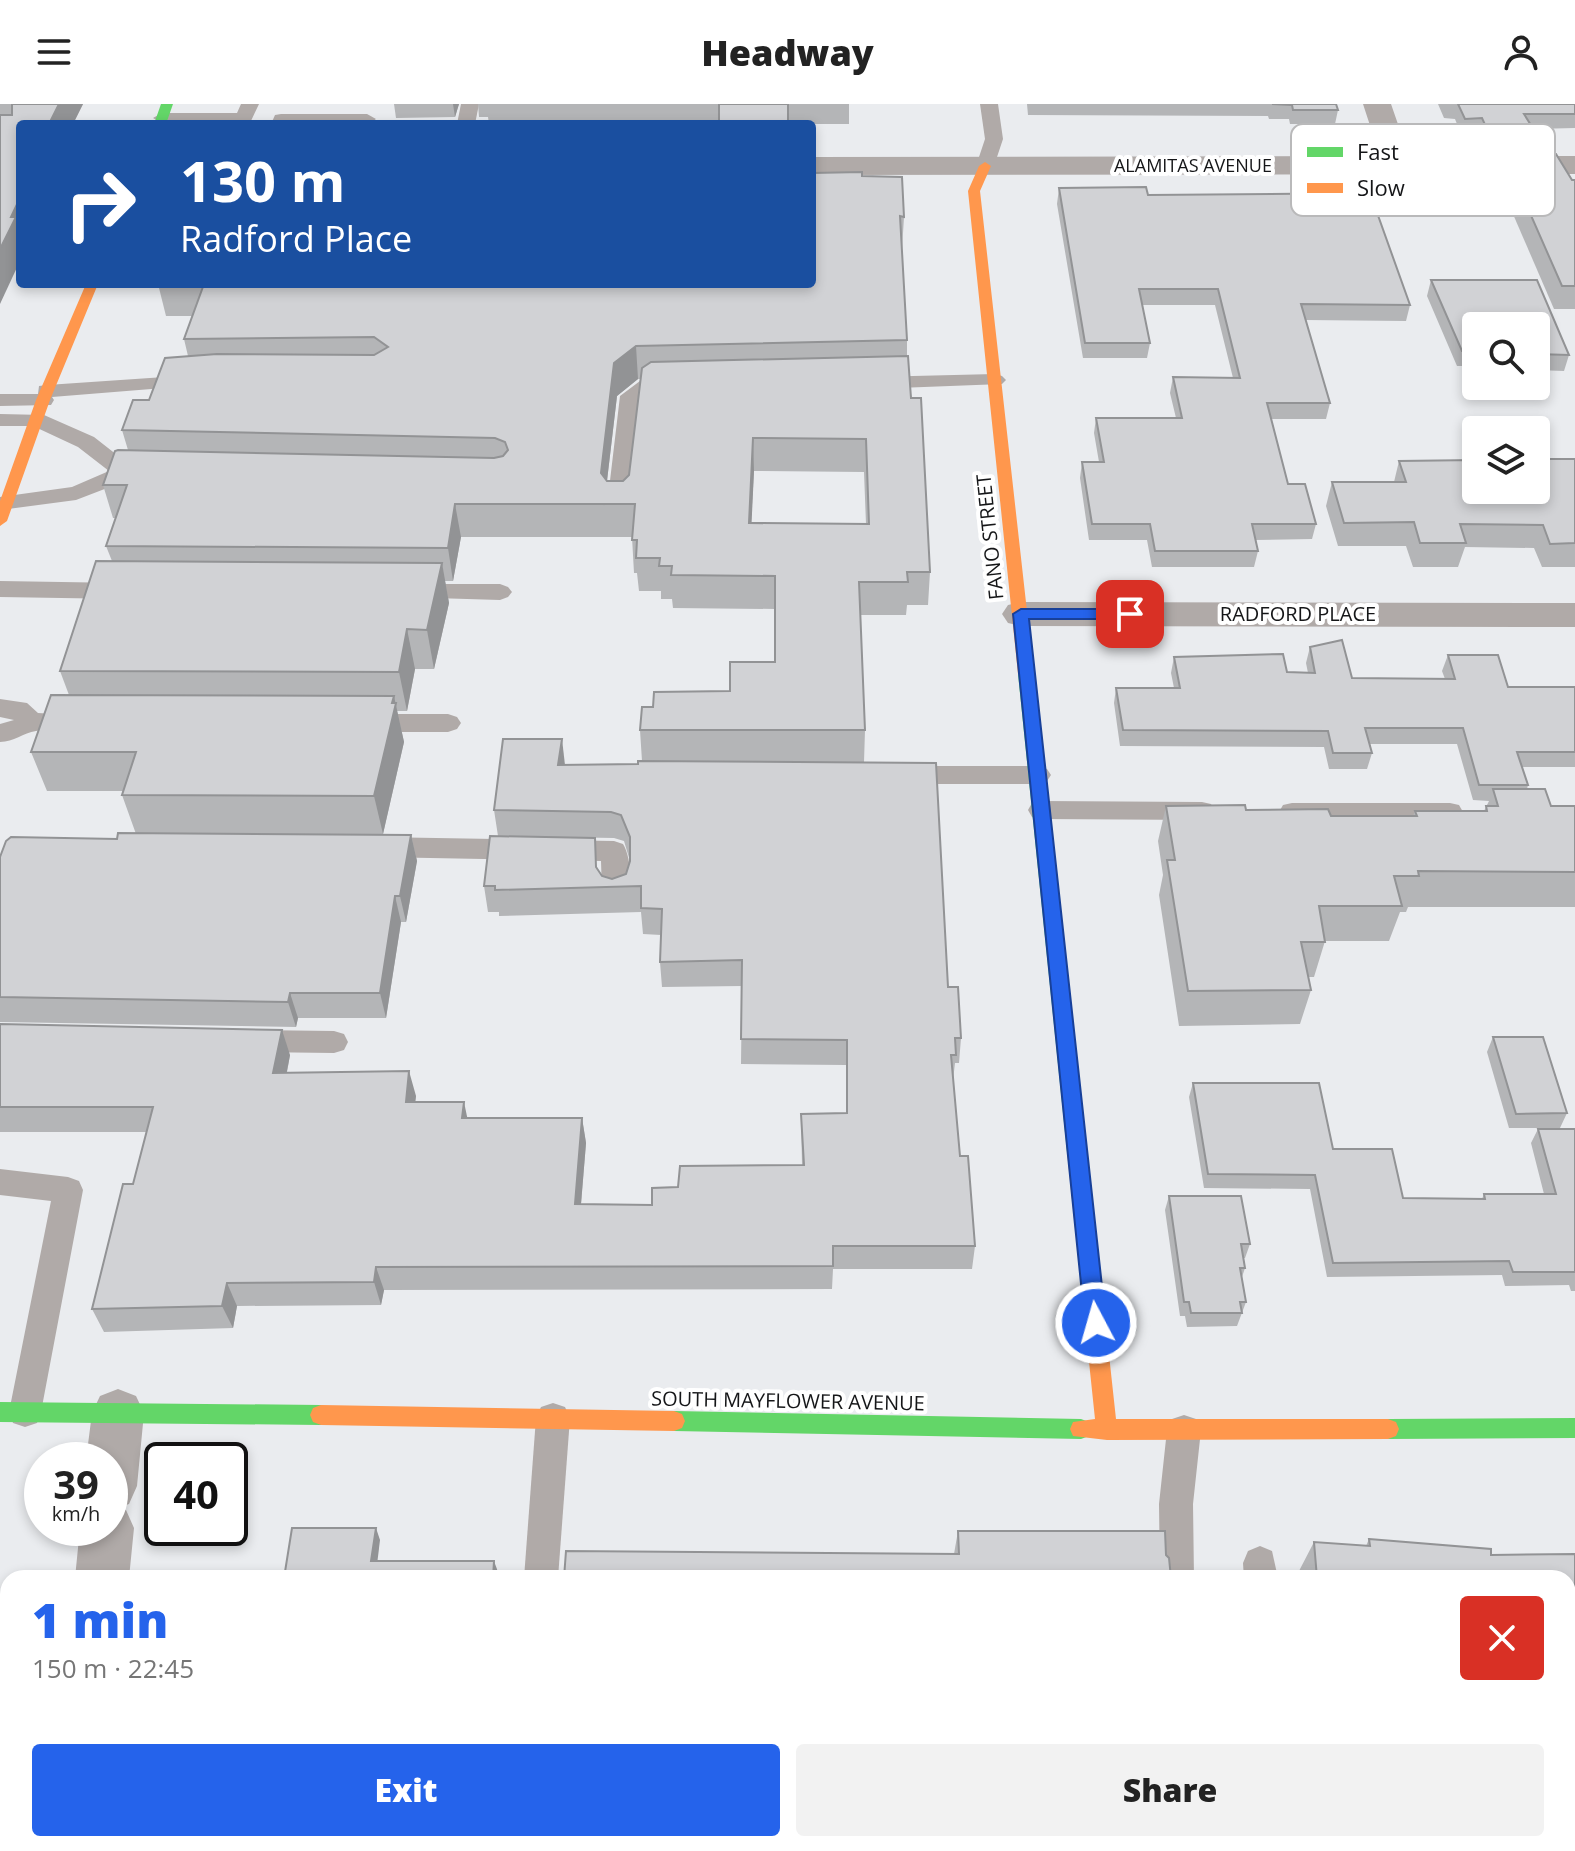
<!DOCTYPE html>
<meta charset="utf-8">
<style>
:root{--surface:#fff;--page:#f2f2f2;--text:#222;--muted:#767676;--accent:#2563eb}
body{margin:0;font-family:"Open Sans",sans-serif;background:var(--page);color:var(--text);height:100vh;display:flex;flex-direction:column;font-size:30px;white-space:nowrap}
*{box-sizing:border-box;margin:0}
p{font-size:26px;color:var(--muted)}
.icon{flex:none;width:44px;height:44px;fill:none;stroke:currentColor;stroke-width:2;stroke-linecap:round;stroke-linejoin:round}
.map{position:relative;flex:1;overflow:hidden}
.panel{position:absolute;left:0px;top:1466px;width:1576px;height:282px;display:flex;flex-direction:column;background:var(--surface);border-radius:24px 24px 0 0;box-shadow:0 4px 12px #0003}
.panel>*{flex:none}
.banner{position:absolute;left:16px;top:16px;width:800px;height:168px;border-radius:8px;box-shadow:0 4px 12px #0003;background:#1a4fa0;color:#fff;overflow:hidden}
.fabs{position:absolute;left:1462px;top:208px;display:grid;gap:16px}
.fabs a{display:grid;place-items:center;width:88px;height:88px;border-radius:8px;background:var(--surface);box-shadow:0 4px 12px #0003;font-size:40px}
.speed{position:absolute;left:24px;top:1338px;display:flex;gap:16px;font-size:40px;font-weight:700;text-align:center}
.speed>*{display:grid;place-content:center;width:104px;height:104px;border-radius:50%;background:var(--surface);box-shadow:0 4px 12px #0003;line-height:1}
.speed small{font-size:20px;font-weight:400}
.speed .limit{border:4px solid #111;border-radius:12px;background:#fff;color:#111}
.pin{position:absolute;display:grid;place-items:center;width:68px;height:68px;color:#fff;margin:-34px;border-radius:16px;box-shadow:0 4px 12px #0006}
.me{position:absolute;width:88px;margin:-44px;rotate:354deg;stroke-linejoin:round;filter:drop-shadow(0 0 6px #0008)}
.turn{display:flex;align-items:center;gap:28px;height:168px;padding:0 32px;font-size:36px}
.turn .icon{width:104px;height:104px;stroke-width:2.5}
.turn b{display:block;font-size:56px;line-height:68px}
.round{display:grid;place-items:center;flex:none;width:84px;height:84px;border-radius:8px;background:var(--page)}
.headline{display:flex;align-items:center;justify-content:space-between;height:136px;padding:0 32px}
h1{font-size:48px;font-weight:800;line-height:60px;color:var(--accent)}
.primary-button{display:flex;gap:16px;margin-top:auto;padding:16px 32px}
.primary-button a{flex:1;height:92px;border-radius:8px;background:var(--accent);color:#fff;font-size:32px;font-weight:800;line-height:92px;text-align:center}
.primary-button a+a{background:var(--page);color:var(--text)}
header{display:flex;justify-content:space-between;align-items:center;height:104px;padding:0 32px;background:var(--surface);font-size:36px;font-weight:800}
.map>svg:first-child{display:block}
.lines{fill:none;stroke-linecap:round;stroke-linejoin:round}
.lane{fill:#b0aaa8;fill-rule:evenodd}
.street{fill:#b0aaa8;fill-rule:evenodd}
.fast{fill:#63d668;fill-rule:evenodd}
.slow{fill:#ff974d;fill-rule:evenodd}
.wall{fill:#b4b5b7;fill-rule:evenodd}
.shaded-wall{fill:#929395}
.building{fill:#d1d2d5;stroke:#929395;stroke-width:2;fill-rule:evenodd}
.route{fill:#2563eb;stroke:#184099;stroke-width:2}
.labels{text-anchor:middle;stroke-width:8;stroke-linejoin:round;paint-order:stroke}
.far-street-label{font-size:18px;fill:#151618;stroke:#fff}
.street-label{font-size:20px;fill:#151618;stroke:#fff}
.key{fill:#fff;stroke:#b9b9ba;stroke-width:2}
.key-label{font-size:22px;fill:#151618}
</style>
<header><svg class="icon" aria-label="menu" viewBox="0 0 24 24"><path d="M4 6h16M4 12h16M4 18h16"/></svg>Headway<svg class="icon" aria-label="person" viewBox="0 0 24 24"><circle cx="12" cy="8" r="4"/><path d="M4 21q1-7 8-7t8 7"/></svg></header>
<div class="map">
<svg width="1575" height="1747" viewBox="0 0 1575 1747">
<rect width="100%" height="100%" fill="#eaecef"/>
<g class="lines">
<!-- lane -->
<g class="lane">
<polygon points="241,0 259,0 250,19 162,19 153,14 162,9 237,9"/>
<polygon points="461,0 479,0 475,20 457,20"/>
<polygon points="980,0 998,0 1003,35 994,62 985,68 976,62 985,35"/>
<polygon points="281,10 367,10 376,15 369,20 271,20 275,11"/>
<polygon points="995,270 1002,272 1006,276 1002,280 872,285 861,279 872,273"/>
<polygon points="194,271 205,277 201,281 52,293 54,296 51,301 0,302 0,290 38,290 39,282 47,281"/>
<polygon points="675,275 682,277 686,281 682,285 653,288 641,295 629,402 626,407 610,407 607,402 620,292 640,277"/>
<polygon points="0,310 44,311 94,333 131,362 152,365 155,370 152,375 128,376 76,396 8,405 0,403 0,393 72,383 109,367 78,343 33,322 0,322"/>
<polygon points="0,477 123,479 131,482 135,487 131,492 123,495 0,493"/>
<polygon points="409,480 500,480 508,483 512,488 508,493 500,496 401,493 397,488 401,483"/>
<path d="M0,595L27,599L38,609L88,612L92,618L88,624C71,629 53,623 36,627C23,629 14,638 0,638V620L14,616L0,613Z"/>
<polygon points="364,610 448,610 457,613 461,619 457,625 448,628 364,628 355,625 351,619 355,613"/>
<polygon points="898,662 1038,662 1047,665 1051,671 1047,677 1038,680 898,680 889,677 885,671 889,665"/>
<polygon points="1041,697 1202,698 1211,700 1215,707 1211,714 1202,716 1041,715 1032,713 1028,706 1032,699"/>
<polygon points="1292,699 1450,699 1459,701 1463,708 1459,715 1450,717 1292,717 1283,715 1279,708 1283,701"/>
<path d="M377,733L614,737L623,740C631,753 633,782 626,795L616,798L606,795L602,788L601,757L377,753L368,750L364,743L368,736Z"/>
<polygon points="249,926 334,927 344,930 348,938 344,946 334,949 249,948 239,945 235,937 239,929"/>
<polygon points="0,1065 68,1073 79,1077 83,1086 41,1308 37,1319 25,1323 13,1319 9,1308 51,1097 0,1091"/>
<polygon points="553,1299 565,1303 570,1314 558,1474 524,1474 536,1314 541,1303"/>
<polygon points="1184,1311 1196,1315 1201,1326 1193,1400 1194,1474 1160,1474 1159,1400 1167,1326 1172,1315"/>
<polygon points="1260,1442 1272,1447 1278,1474 1244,1474 1243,1459 1248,1447"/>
<polygon points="506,1740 544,1740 543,1747 505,1747"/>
<rect x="1172" y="1740" width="38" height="7"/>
<rect x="1262" y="1740" width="38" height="7"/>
</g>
<!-- street -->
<g class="street">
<polygon points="1363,0 1391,0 1409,52 1575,52 1575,70 812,71 812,53 1380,52"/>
<polygon points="1021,498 1575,499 1575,523 1021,522 1008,519 1002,510 1008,501"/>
<polygon points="118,1285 136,1292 144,1309 137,1382 129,1400 120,1403 126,1406 134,1424 129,1474 75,1474 80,1424 110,1424 110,1356 86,1356 92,1309 100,1292"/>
<rect x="46" y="1740" width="60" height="7"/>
</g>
<!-- fast -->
<g class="fast">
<polygon points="161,0 173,0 166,20 154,20"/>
<polygon points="1026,565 1034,570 1087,1048 1084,1054 1077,1056 1070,1054 1067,1048 1018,570"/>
<polygon points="0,1298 321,1301 329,1304 332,1311 329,1318 321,1321 0,1318"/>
<polygon points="674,1307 1081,1315 1089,1318 1092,1325 1089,1332 1081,1335 674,1327 666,1324 663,1317 666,1310"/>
<polygon points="1575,1314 1575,1334 1388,1335 1380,1332 1377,1325 1380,1318 1388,1315"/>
</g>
<!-- slow -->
<g class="slow">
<polygon points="985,58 991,62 980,87 1034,570 1026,575 1018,570 968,87 979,62"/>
<polygon points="86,180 98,180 50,296 7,417 0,422 0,397 36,296"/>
<polygon points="1077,1040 1084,1042 1087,1048 1116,1315 1388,1315 1396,1318 1399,1325 1396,1332 1388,1335 1107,1336 1073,1332 1070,1325 1073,1318 1095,1315 1067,1048 1070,1042"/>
<polygon points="321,1301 674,1307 682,1310 685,1317 682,1324 674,1327 321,1321 313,1318 310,1311 313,1304"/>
</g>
</g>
<!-- wall -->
<g class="wall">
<polygon points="0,0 83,0 73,20 20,20 0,200"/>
<polygon points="394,0 459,0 455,13 396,14"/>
<polygon points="478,0 849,0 849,20 489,20 488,13 479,13"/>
<polygon points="1027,0 1336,0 1338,6 1335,20 1290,20 1289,15 1269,15 1268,12 1028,11"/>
<polygon points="1438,0 1575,0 1575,24 1534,25 1539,34 1535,49 1487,49 1478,29 1461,30 1455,15 1444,14"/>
<polygon points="1504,50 1575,76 1575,205 1554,205 1497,73"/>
<path d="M862,72L904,113L902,145L907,236V252L930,468L928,501H907L906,511H860L865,626L864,658L948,883L961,934L959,959H955L953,976L960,1052L975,1142L972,1165H833L832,1185L384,1186L381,1201L237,1202L233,1224L104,1228L92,1205L133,1080L147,1028H0V920L290,951L287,968L416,992L415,998L467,1014H582L586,1039L581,1100L652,1101L678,1083L802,1061L801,1010L846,1009V961L741,960L742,882L662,883L660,858L661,831L643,830L641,808L499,812V808H488L484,782L598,766L602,772L612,775L626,770L630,757L624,737L614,734L498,732L494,706L565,661L638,660L642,657L640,626L653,603L730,587L775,558V505L673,504L672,495H661V487H639L637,469H634L632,433H461L453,477H445L449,499L434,565H415L407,607H397L404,638L383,730L411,731L417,757L406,818H401L386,914H298L296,923L0,918V753L117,735L136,730L122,691L123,687H47L31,648L69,591L60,567L112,457L106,442L116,414H113L103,381L128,346L122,326L188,252L184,235L192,212H166L158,180H812ZM638,275H640L629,371L623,377H607L617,292ZM754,367L864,368L866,420L751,419Z"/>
<polygon points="1059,84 1148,91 1410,201 1406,217 1305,216 1330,299 1326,315 1271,315 1288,380 1316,420 1312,435 1255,436 1258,447 1254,463 1152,463 1147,436 1089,436 1080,374 1082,358 1099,358 1094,329 1096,314 1176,314 1170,289 1173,273 1233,274 1215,201 1142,201 1150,239 1147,254 1083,254 1057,100"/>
<polygon points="1431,176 1537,176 1569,251 1564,267 1536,266 1536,222 1476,222 1476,262 1457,262 1427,192"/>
<polygon points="1575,355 1575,463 1542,463 1534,444 1465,443 1458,463 1413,463 1406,442 1338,442 1326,402 1332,378 1394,378 1399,357"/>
<polygon points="1310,543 1352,574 1445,575 1442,567 1448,551 1508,583 1575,583 1575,663 1522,663 1528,681 1527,685 1551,702 1575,702 1575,803 1408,803 1406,808 1400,808 1389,837 1325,837 1314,873 1308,873 1311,886 1300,920 1179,922 1159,791 1163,771 1158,737 1166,702 1246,706 1331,712 1413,712 1415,707 1484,707 1489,697 1473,696 1457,640 1370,640 1372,649 1367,665 1329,665 1324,643 1120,642 1114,599 1116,584 1174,584 1171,569 1174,553 1287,568 1308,569 1306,559"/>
<polygon points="1493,933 1567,1009 1560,1024 1509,1024 1487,948"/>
<polygon points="1193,979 1333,1045 1403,1094 1482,1095 1484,1090 1544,1090 1531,1039 1538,1025 1575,1025 1575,1187 1571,1187 1569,1181 1505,1182 1502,1171 1327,1173 1310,1085 1204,1084 1189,993"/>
<polygon points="1169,1092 1250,1140 1245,1154 1243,1154 1245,1164 1242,1173 1246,1198 1237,1222 1187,1223 1185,1212 1180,1212 1165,1106"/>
<polygon points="958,1427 1166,1451 954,1450"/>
<polygon points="1369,1435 1491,1451 1575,1450 1575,1747 1573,1747 1568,1726 1568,1474 1300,1474 1299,1467 1314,1438 1366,1442"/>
<polygon points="1327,1740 1499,1740 1500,1747 1328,1747"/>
</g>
<!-- shaded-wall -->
<g class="shaded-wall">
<polygon points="59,0 83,0 73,20 49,20"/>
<polygon points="453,0 459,0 455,13"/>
<polygon points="20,94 20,157 0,200 0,145 11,113"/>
<polygon points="636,242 638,275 617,292 604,402 601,369 614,259"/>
<polygon points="753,334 754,367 750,452 749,419"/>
<polygon points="455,400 461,433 453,477 448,444"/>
<polygon points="442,459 449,499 434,565 427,526"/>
<polygon points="407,525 415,565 407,607 399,568"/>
<polygon points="394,592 404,638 383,730 374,692"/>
<polygon points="562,635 565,661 558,661"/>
<polygon points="411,731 417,757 406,818 400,792"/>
<polygon points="395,792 401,818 386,914 380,889"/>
<polygon points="290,889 298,914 296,923 288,898"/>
<polygon points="282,926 290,951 282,993 273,969"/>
<polygon points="409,967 416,992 412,1023 406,998"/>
<polygon points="464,998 469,1022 462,1014"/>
<polygon points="582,1014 586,1039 579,1124 575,1100"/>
<polygon points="376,1163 384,1186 381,1201 374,1178"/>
<polygon points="227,1179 237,1202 233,1224 222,1202"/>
<polygon points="376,1424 380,1436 376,1469 371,1457"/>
<polygon points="494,1457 498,1468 497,1474 493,1474"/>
<polygon points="449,1740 454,1740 453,1747 448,1747"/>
<polygon points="645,1740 650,1740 649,1747 645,1747"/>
</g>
<!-- building -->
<g class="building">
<polygon points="12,0 59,0 49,20 20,20 20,94 11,113 16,113 0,145 0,11 12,11"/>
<rect x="719" y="0" width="69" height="20"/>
<polygon points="1272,0 1336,0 1338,6 1293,6 1292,1"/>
<polygon points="1458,0 1575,0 1575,10 1524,10 1539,34 1491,34 1482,14 1465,15"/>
<polygon points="1504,50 1556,50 1572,76 1575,76 1575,182 1562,182"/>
<path d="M862,68V72L902,73L904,113L900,112L907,236L636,242L614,259L601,369L607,377H623L629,371L642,264L651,258L908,252L911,294H921L930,468H907L908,478H859L865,626H640L642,603H653L654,588L730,587V558H775V472L671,471L672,462H659L660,454H636L637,436H632L635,400H455L448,444L106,442L127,381H103L115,347L118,346L494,354L503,352L508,346L505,338L495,334L122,326L133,296H149L165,254L217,250L374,251L388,243L374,233L184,235L204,180H812V69ZM753,334L866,335L869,420L749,419Z"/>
<polygon points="1146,83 1148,91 1370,89 1410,201 1301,200 1330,299 1267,299 1288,380 1305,380 1316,420 1252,420 1258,447 1155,447 1150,420 1092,420 1082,358 1104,358 1096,314 1182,314 1173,273 1240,274 1218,185 1139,185 1150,239 1085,239 1059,84"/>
<polygon points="1431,176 1537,176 1569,251 1536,250 1536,222 1476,222 1476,247 1462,247"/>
<polygon points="1536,355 1575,355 1575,439 1550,440 1543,421 1460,420 1466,439 1420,439 1414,418 1344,419 1332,378 1406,378 1399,357 1476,356 1476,386 1536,386"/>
<polygon points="96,457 442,459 427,526 407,525 399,568 60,567"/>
<polygon points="1342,536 1352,574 1455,575 1448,551 1498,551 1508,583 1575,583 1575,648 1517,648 1528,681 1479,681 1463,624 1365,624 1372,649 1333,649 1328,627 1123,626 1116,584 1180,584 1174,553 1283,550 1287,568 1315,569 1310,543"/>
<polygon points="51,591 394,592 392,599 396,599 374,692 122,691 136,648 31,648"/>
<polygon points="503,635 562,635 558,661 638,660 638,657 936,659 948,883 958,883 961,934 955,934 956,951 951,951 960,1052 968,1052 975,1142 833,1142 833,1162 376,1163 374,1178 227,1179 222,1202 92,1205 123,1080 133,1080 153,1003 0,1003 0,920 282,926 273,969 409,967 406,998 464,998 462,1014 582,1014 575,1100 652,1101 652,1084 678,1083 680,1062 804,1061 801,1010 847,1009 847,936 741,935 742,856 660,858 662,805 641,804 641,782 495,786 495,782 484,782 490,732 595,734 596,763 602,772 612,775 626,770 630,757 630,733 621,711 611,708 494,706"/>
<polygon points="1493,685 1545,685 1551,702 1575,702 1575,768 1418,767 1419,772 1394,772 1402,802 1319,802 1325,838 1301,838 1311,886 1188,887 1167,756 1175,756 1166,702 1245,701 1246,706 1328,705 1331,712 1417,712 1415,707 1487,707 1486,702 1498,702"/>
<polygon points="118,729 411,731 400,792 395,792 380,889 290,889 288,898 0,893 0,753 6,737 11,733 117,735"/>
<polygon points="1493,933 1543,933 1567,1009 1516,1010"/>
<polygon points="1193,979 1319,979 1333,1045 1392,1045 1403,1094 1485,1095 1484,1090 1556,1090 1538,1025 1575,1025 1575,1168 1513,1168 1509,1157 1333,1159 1315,1071 1208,1070"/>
<polygon points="1169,1092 1241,1092 1250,1140 1241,1140 1245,1164 1240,1164 1246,1198 1240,1198 1242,1209 1191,1209 1189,1198 1184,1198"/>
<polygon points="292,1424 376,1424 371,1457 494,1457 493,1474 284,1474"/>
<polygon points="958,1427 1165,1427 1166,1451 1169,1454 1171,1474 564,1474 566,1447 959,1450"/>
<polygon points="1369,1435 1491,1445 1491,1451 1575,1450 1575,1700 1568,1700 1568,1474 1317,1474 1314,1438 1370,1442"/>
<polygon points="373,1740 449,1740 448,1747 372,1747"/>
<polygon points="574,1740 645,1740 645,1747 573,1747"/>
<rect x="827" y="1740" width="258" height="7"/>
<polygon points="1347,1740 1499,1740 1500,1747 1348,1747"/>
</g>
<!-- route -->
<polygon class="route" points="1021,505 1130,505 1138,510 1130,515 1029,515 1106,1219 1103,1226 1096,1229 1088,1226 1085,1219 1013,510"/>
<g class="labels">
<!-- far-street labels -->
<g class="far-street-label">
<text x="1193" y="68">ALAMITAS AVENUE</text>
</g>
<!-- street labels -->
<g class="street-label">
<text transform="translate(990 433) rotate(-96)" y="7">FANO STREET</text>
<text x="1298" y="517">RADFORD PLACE</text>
<text transform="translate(788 1297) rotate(1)" y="7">SOUTH MAYFLOWER AVENUE</text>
</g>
</g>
<!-- legend -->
<rect x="1291" y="20" width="264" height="92" rx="12" class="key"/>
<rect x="1307" y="43" width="36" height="10" fill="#63d668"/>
<rect x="1307" y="79" width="36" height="10" fill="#ff974d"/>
<g class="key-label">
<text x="1357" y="56">Fast</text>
<text x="1357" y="92">Slow</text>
</g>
</svg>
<div class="fabs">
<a><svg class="icon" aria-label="search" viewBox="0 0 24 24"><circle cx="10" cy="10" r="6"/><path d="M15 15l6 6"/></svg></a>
<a><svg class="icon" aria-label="layers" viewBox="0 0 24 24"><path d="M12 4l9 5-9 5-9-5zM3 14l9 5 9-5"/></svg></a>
</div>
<div class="speed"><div>39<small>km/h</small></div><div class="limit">40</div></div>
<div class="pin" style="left:1130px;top:510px;background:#d93025"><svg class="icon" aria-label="arrive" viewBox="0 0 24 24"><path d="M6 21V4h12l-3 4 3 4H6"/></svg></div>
<svg class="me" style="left:1096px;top:1219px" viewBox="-20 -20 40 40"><circle r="17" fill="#2563eb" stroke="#fff" stroke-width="3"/><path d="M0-11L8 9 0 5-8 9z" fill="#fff"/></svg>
<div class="banner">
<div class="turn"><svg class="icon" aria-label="right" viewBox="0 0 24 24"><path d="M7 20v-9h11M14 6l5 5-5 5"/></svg><div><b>130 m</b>Radford Place</div></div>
</div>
<section class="panel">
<div class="headline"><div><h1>1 min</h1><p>150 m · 22:45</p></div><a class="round" style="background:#d93025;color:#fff"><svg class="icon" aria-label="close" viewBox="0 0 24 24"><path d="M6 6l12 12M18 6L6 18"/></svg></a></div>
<div class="primary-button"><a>Exit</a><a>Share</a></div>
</section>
</div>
